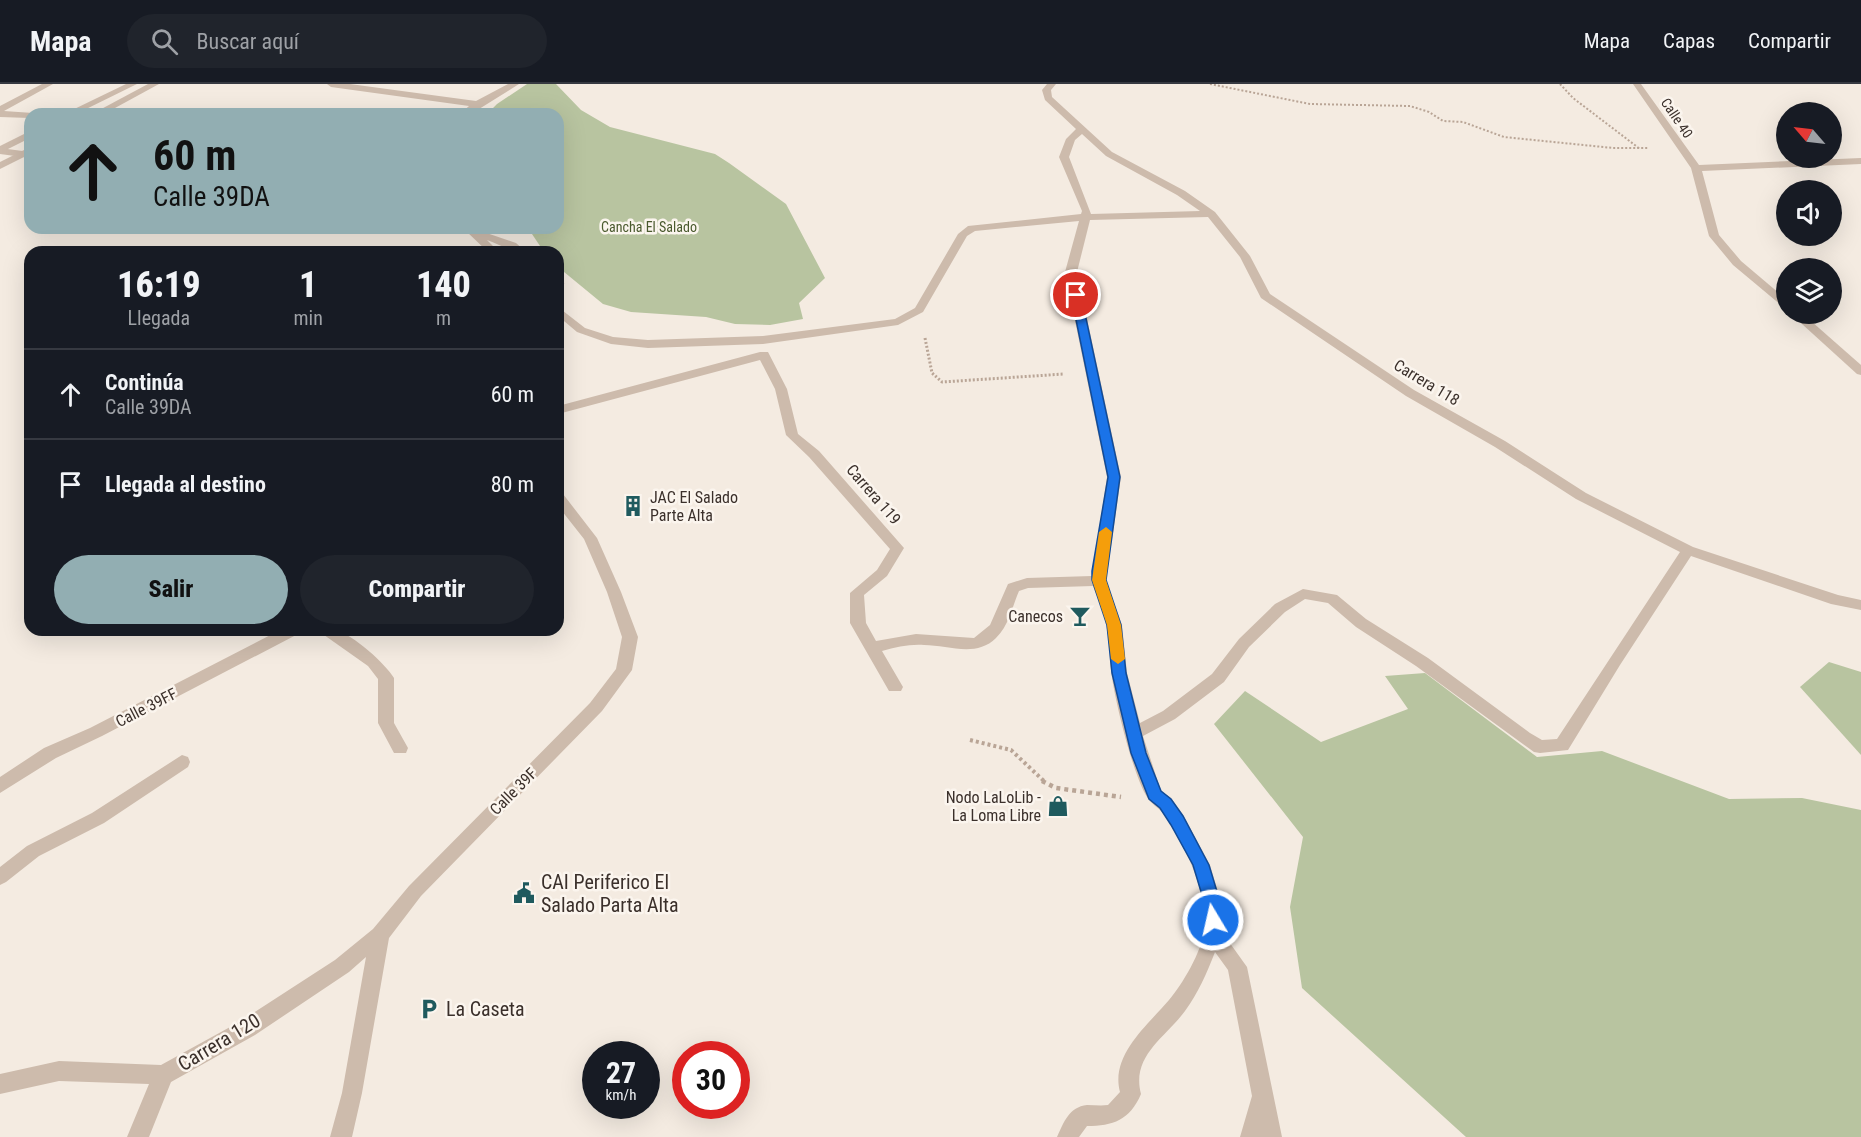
<!DOCTYPE html>
<html lang="es">
<meta charset="utf-8">
<style>
:root{--surface:#171b24;--page:#20242c;--text:#f1f3f6;--muted:#9ea1a6;--line:#363941;--accent:#92aeb2}
body{margin:0;font-family:"Roboto Condensed",sans-serif;background:var(--page);color:var(--text);height:100vh;display:flex;flex-direction:column;font-size:22px;white-space:nowrap}
*{box-sizing:border-box;margin:0}
p{font-size:20px;color:var(--muted)}
.icon{flex:none;width:33px;height:33px;fill:none;stroke:currentColor;stroke-width:2;stroke-linecap:round;stroke-linejoin:round}
.map{position:relative;flex:1;overflow:hidden}
.sheet{position:absolute;left:24px;top:162px;width:540px;height:390px;display:flex;flex-direction:column;background:var(--surface);border-radius:18px;box-shadow:0 6px 24px #0002}
.sheet>*{flex:none}
.top-card{position:absolute;left:24px;top:24px;width:540px;height:126px;border-radius:18px;box-shadow:0 6px 24px #0002;background:#92aeb2;color:#111;overflow:hidden}
.needle{width:39px;rotate:298deg}
.fabs{position:absolute;left:1776px;top:18px;display:grid;gap:12px}
.fabs a{display:grid;place-items:center;width:66px;height:66px;border-radius:50%;background:var(--surface);box-shadow:0 6px 24px #0002;font-size:30px}
.speed{position:absolute;left:582px;top:957px;display:flex;gap:12px;font-size:30px;font-weight:700;text-align:center}
.speed>*{display:grid;place-content:center;width:78px;height:78px;border-radius:50%;background:var(--surface);box-shadow:0 6px 24px #0002;line-height:1}
.speed small{font-size:15px;font-weight:400}
.speed .limit{border:9px solid #d22;background:#fff;color:#111}
.pin{position:absolute;display:grid;place-items:center;width:51px;height:51px;color:#fff;margin:-26px;border:3px solid #fff;border-radius:50%;box-shadow:0 2px 6px #0007}
.me{position:absolute;width:66px;margin:-33px;rotate:351deg;stroke-linejoin:round;filter:drop-shadow(0 0 4px #0008)}
.turn{display:flex;align-items:center;gap:21px;height:126px;padding:0 30px;font-size:27px}
.turn .icon{width:78px;height:78px;stroke-width:2.5}
.turn b{display:block;font-size:42px;line-height:51px}
.eta{display:flex;justify-content:space-evenly;align-items:center;height:102px;text-align:center}
.eta b{font-size:36px;font-weight:800;line-height:42px}
.cta{display:flex;gap:12px;margin-top:auto;padding:12px 30px}
.cta a{flex:1;height:69px;border-radius:36px;background:var(--accent);color:#111;font-size:24px;font-weight:800;line-height:69px;text-align:center}
.cta a+a{background:var(--page);color:var(--text)}
ul{padding:0;list-style:none}
li{display:flex;align-items:center;gap:18px;height:90px;padding:0 30px;border-top:2px solid var(--line)}
li div{flex:1}
li b{display:block;font-size:22px}
li em{font-style:normal}
header{display:flex;align-items:center;gap:36px;box-sizing:border-box;height:84px;padding:0 30px;background:var(--surface);border-bottom:2px solid var(--line)}
header strong{font-size:28px}
nav{display:flex;gap:33px;margin-inline-start:auto;font-size:21px}
.search{width:420px;height:54px;background:var(--page);display:flex;align-items:center;gap:15px;box-sizing:border-box;padding:0 21px;border-radius:33px;color:var(--muted);font-size:22px}
.map>svg:first-child{display:block}
.green{fill:#b8c4a0}
.lines{fill:none;stroke-linecap:round;stroke-linejoin:round}
.path-far3{stroke:#b9a596;stroke-width:2;stroke-dasharray:2 2;stroke-linecap:butt}
.path-far2{stroke:#b9a596;stroke-width:3;stroke-dasharray:2 2;stroke-linecap:butt}
.path-far1{stroke:#b9a596;stroke-width:4;stroke-dasharray:3 3;stroke-linecap:butt}
.path{stroke:#b9a596;stroke-width:4.5;stroke-dasharray:4 4;stroke-linecap:butt}
.lane{fill:#cdbbac;fill-rule:evenodd}
.street{fill:#cdbbac;fill-rule:evenodd}
.route{fill:#1a73e8;stroke:#114b97;stroke-width:1.5}
.slow{fill:#f59e0b}
.labels{text-anchor:middle;stroke-width:5;stroke-linejoin:round;paint-order:stroke}
.far-street-label{font-size:14px;fill:#3b302b;stroke:#fbf5ee}
.far-park-label{font-size:14px;fill:#4a5a2e;stroke:#fbf5ee}
.street-label{font-size:16px;fill:#3b302b;stroke:#fbf5ee}
.poi-label{font-size:16px;fill:#3b302b;stroke:#fbf5ee;text-anchor:end}
.near-poi-label{font-size:20px;fill:#3b302b;stroke:#fbf5ee;text-anchor:start}
.near-street-label{font-size:20px;fill:#3b302b;stroke:#fbf5ee}
</style>
<header>
<strong>Mapa</strong>
<div class="search"><svg class="icon" aria-label="search" viewBox="0 0 24 24"><circle cx="10" cy="10" r="6"/><path d="M15 15l6 6"/></svg>Buscar aquí</div>
<nav><a>Mapa</a><a>Capas</a><a>Compartir</a></nav>
</header>
<div class="map">
<svg width="1861" height="1053" viewBox="0 0 1861 1053">
<rect width="100%" height="100%" fill="#f4ebe1"/>
<!-- green -->
<g class="green">
<polygon points="527,0 556,0 581,26 610,43 715,70 729,79 786,120 825,194 799,219 803,235 770,241 735,240 706,233 631,228 603,220 558,183 558,168 544,168 528,144 558,144 558,30 487,30 497,20"/>
<polygon points="1829,578 1861,588 1861,671 1800,603"/>
<polygon points="1425,589 1537,673 1602,667 1729,715 1802,714 1861,726 1861,1053 1466,1053 1302,904 1290,823 1303,753 1214,640 1245,607 1321,658 1408,625 1385,592"/>
</g>
<g class="lines">
<!-- path-far3 -->
<g class="path-far3">
<polyline points="1210,0 1310,20 1410,22 1429,28 1443,37 1463,38 1504,53 1613,64 1648,64"/>
<polyline points="1560,0 1573,14 1640,65"/>
<polyline points="558,182 559,184"/>
</g>
<!-- path-far2 -->
<g class="path-far2">
<polyline points="558,183 563,201"/>
<polyline points="925,254 932,289 942,298 1064,290"/>
</g>
<!-- path-far1 -->
<polyline class="path-far1" points="970,656 1011,666 1045,698"/>
<!-- path -->
<polyline class="path" points="1042,697 1056,704 1121,713"/>
<!-- lane -->
<g class="lane">
<polygon points="42,0 53,0 4,27 33,29 30,30 30,34 0,33 0,22"/>
<polygon points="0,64 30,68 30,74 0,70"/>
<path d="M317,546C323,546 331,544 336,546C353,551 385,579 394,594V639L408,664L406,669H394L378,639V595L368,582Z"/>
</g>
<!-- street -->
<g class="street">
<polygon points="126,0 137,0 76,30 64,30"/>
<polygon points="148,0 159,0 104,30 92,30"/>
<polygon points="327,0 350,0 476,17 508,0 519,0 471,30 460,30 469,22 331,3"/>
<path d="M1047,0H1056L1051,6L1052,13L1112,68L1185,107L1215,128L1250,172L1270,210L1414,306L1505,357L1586,409L1693,463L1838,511L1861,516V526L1831,520L1691,472L1620,581L1568,666L1540,669L1534,668L1416,582L1356,543L1328,519L1305,515L1285,528L1249,563L1224,598L1175,635L1143,652L1161,707L1171,714L1183,731L1210,781L1222,821V848L1247,883L1282,1053H1240L1252,1012L1228,886L1215,868C1207,889 1198,909 1185,927C1165,954 1131,972 1141,1010C1130,1036 1113,1042 1087,1042L1079,1053H1057C1064,1038 1069,1023 1087,1021C1094,1021 1101,1022 1108,1021L1120,1008C1110,971 1148,941 1169,916C1182,901 1202,867 1204,847C1207,805 1186,763 1163,729C1158,723 1151,720 1147,713C1133,691 1114,614 1111,586C1109,572 1110,556 1106,541C1104,528 1098,515 1093,502L1028,504L1019,507C1012,523 1009,542 996,554C976,574 948,561 924,561C910,560 896,563 882,567L903,603L901,607H889L850,539V509L877,486L890,465L809,373L786,351L775,305L760,276L558,330V322L760,268H768L787,305L798,350L819,367L904,464L887,492L864,511L866,539L876,557L916,550L974,554L990,541L1008,500L1027,494L1092,492L1107,393L1065,188L1079,137L975,147L967,152L923,228L898,241L763,260L648,264L611,260L577,248L558,232V223L585,244L613,253L648,256L763,252L895,235L915,224L958,150L968,142L1081,130L1082,127L1059,73L1066,55L1076,45L1045,16L1042,6ZM1082,50L1106,72L1177,111L1200,127L1091,130L1069,73L1075,56ZM1208,133L1240,173L1261,214L1406,312L1495,363L1576,415L1680,468L1557,655L1542,656L1530,649L1428,574L1366,535L1337,511L1303,505L1275,520L1239,555L1212,590L1163,627L1140,639L1127,589L1122,541L1106,497L1121,393L1077,188L1090,136Z"/>
<polygon points="1633,0 1641,0 1699,81 1861,74 1861,80 1702,87 1719,151 1741,177 1786,215 1786,223 1782,222 1733,181 1709,152 1691,84"/>
<polygon points="30,47 30,54 0,69 0,62"/>
<polygon points="30,63 30,70 0,85 0,78"/>
<path d="M472,144L516,159L526,168C512,168 500,161 487,156L499,168H488L466,147Z"/>
<polygon points="1791,230 1803,230 1861,281 1861,291 1857,290"/>
<polygon points="558,409 563,410 597,454 621,508 638,553 632,586 602,627 421,812 389,854 362,1009 352,1053 330,1053 342,1009 366,873 349,888 255,951 171,998 149,1053 127,1053 149,1000 59,997 0,1010 0,990 59,977 161,981 241,937 335,876 373,845 409,802 590,619 616,585 622,553 607,508 584,455 558,422"/>
<polygon points="280,546 301,546 298,550 102,652 56,674 0,709 0,693 44,664 90,644"/>
<polygon points="182,671 188,673 190,678 188,683 104,739 39,772 6,798 0,801 0,783 27,762 92,729"/>
</g>
</g>
<!-- route -->
<polygon class="route" points="1076,208 1081,211 1120,393 1106,496 1121,541 1126,589 1146,669 1161,707 1171,715 1183,732 1209,781 1221,821 1219,841 1213,843 1207,841 1205,821 1193,781 1171,741 1160,724 1149,715 1131,669 1112,589 1107,541 1092,496 1092,487 1108,393 1071,211"/>
<!-- slow -->
<polygon class="slow" points="1106,443 1112,448 1106,496 1121,541 1125,575 1118,580 1111,575 1107,541 1092,496 1099,448"/>
<!-- icons -->
<defs>
<symbol id="building-bare" viewBox="-9 -9 18 18"><path d="M-4-6H4V6H1V3H-1V6H-4ZM-2.5-4.3h1.7v1.8h-1.7ZM.8-4.3h1.7v1.8H.8ZM-2.5-1h1.7V.8h-1.7ZM.8-1h1.7V.8H.8Z" fill="#1f5a5e" stroke="#fbf5ee" stroke-width="2.5" paint-order="stroke"/></symbol>
<symbol id="bar-bare" viewBox="-9 -9 18 18"><path d="M-6-5H6L.8 .8V4.5H3.5V6h-7V4.5H-.8V.8Z" fill="#1f5a5e" stroke="#fbf5ee" stroke-width="2.5" paint-order="stroke"/></symbol>
<symbol id="shop-bare" viewBox="-9 -9 18 18"><path d="M-5-2.5h2.3a2.7 3.5 0 0 1 5.4 0H5L5.5 6h-11ZM-1.5-2.5h3a1.5 2.3 0 0 0-3 0Z" fill="#1f5a5e" stroke="#fbf5ee" stroke-width="2.5" paint-order="stroke"/></symbol>
<symbol id="civic-bare" viewBox="-9 -9 18 18"><path d="M-.6-6.5H3V-4.5H.6V-3L4-1V1h2V6H-6V1h2V-1L-.6-3ZM-1.2 2.5V6h2.4V2.5Z" fill="#1f5a5e" stroke="#fbf5ee" stroke-width="2.5" paint-order="stroke"/></symbol>
<symbol id="parking-bare" viewBox="-9 -9 18 18"><path d="M-3.5-5.5H1a3.5 3.5 0 0 1 0 7H-1V5.5H-3.5ZM-1-3.4V-.6H.8a1.4 1.4 0 0 0 0-2.8Z" fill="#1f5a5e" stroke="#fbf5ee" stroke-width="2.5" paint-order="stroke"/></symbol>
</defs>
<g fill-rule="evenodd">
<use href="#building-bare" x="618" y="407" width="30" height="30"/>
<use href="#bar-bare" x="1065" y="517" width="30" height="30"/>
<use href="#shop-bare" x="1043" y="707" width="30" height="30"/>
<use href="#civic-bare" x="509" y="794" width="30" height="30"/>
<use href="#parking-bare" x="414" y="910" width="30" height="30"/>
</g>
<g class="labels">
<!-- far-street labels -->
<g class="far-street-label">
<text transform="translate(1677 34) rotate(56)" y="5">Calle 40</text>
</g>
<!-- far-park labels -->
<g class="far-park-label">
<text x="649" y="148">Cancha El Salado</text>
</g>
<!-- street labels -->
<g class="street-label">
<text transform="translate(1427 298) rotate(31)" y="6">Carrera 118</text>
<text transform="translate(874 410) rotate(49)" y="6">Carrera 119</text>
<text transform="translate(146 623) rotate(-27)" y="6">Calle 39FF</text>
<text transform="translate(513 707) rotate(-45)" y="6">Calle 39F</text>
</g>
<!-- poi labels -->
<g class="poi-label">
<text x="650" y="419" text-anchor="start">JAC El Salado<tspan x="650" dy="18">Parte Alta</tspan></text>
<text x="1063" y="538">Canecos</text>
<text x="1041" y="719">Nodo LaLoLib -<tspan x="1041" dy="18">La Loma Libre</tspan></text>
</g>
<!-- near-poi labels -->
<g class="near-poi-label">
<text x="541" y="805">CAI Periferico El<tspan x="541" dy="23">Salado Parta Alta</tspan></text>
<text x="446" y="932">La Caseta</text>
</g>
<!-- near-street labels -->
<g class="near-street-label">
<text transform="translate(219 958) rotate(-31)" y="7">Carrera 120</text>
</g>
</g>
</svg>
<div class="fabs">
<a><svg class="needle" viewBox="-14 -14 28 28"><path d="M0-13l5 13h-10z" fill="#e53935"/><path d="M0 13l5-13h-10z" fill="#9ea1a6"/></svg></a>
<a><svg class="icon" aria-label="sound" viewBox="0 0 24 24"><path d="M4 9h4l5-4v14l-5-4H4zM17 9q2 3 0 6"/></svg></a>
<a><svg class="icon" aria-label="layers" viewBox="0 0 24 24"><path d="M12 4l9 5-9 5-9-5zM3 14l9 5 9-5"/></svg></a>
</div>
<div class="speed"><div>27<small>km/h</small></div><div class="limit">30</div></div>
<div class="pin" style="left:1076px;top:211px;background:#d93025"><svg class="icon" aria-label="arrive" viewBox="0 0 24 24"><path d="M6 21V4h12l-3 4 3 4H6"/></svg></div>
<svg class="me" style="left:1213px;top:836px" viewBox="-20 -20 40 40"><circle r="17" fill="#1a73e8" stroke="#fff" stroke-width="3"/><path d="M0-11L8 9 0 5-8 9z" fill="#fff"/></svg>
<div class="top-card">
<div class="turn"><svg class="icon" aria-label="ahead" viewBox="0 0 24 24"><path d="M12 20V5M6 11l6-6 6 6"/></svg><div><b>60 m</b>Calle 39DA</div></div>
</div>
<section class="sheet">
<div class="eta">
<div><b>16:19</b><p>Llegada</p></div>
<div><b>1</b><p>min</p></div>
<div><b>140</b><p>m</p></div>
</div>
<ul>
<li><svg class="icon" aria-label="ahead" viewBox="0 0 24 24"><path d="M12 20V5M6 11l6-6 6 6"/></svg><div><b>Continúa</b><p>Calle 39DA</p></div><em>60 m</em></li>
<li><svg class="icon" aria-label="arrive" viewBox="0 0 24 24"><path d="M6 21V4h12l-3 4 3 4H6"/></svg><div><b>Llegada al destino</b></div><em>80 m</em></li>
</ul>
<div class="cta"><a>Salir</a><a>Compartir</a></div>
</section>
</div>
